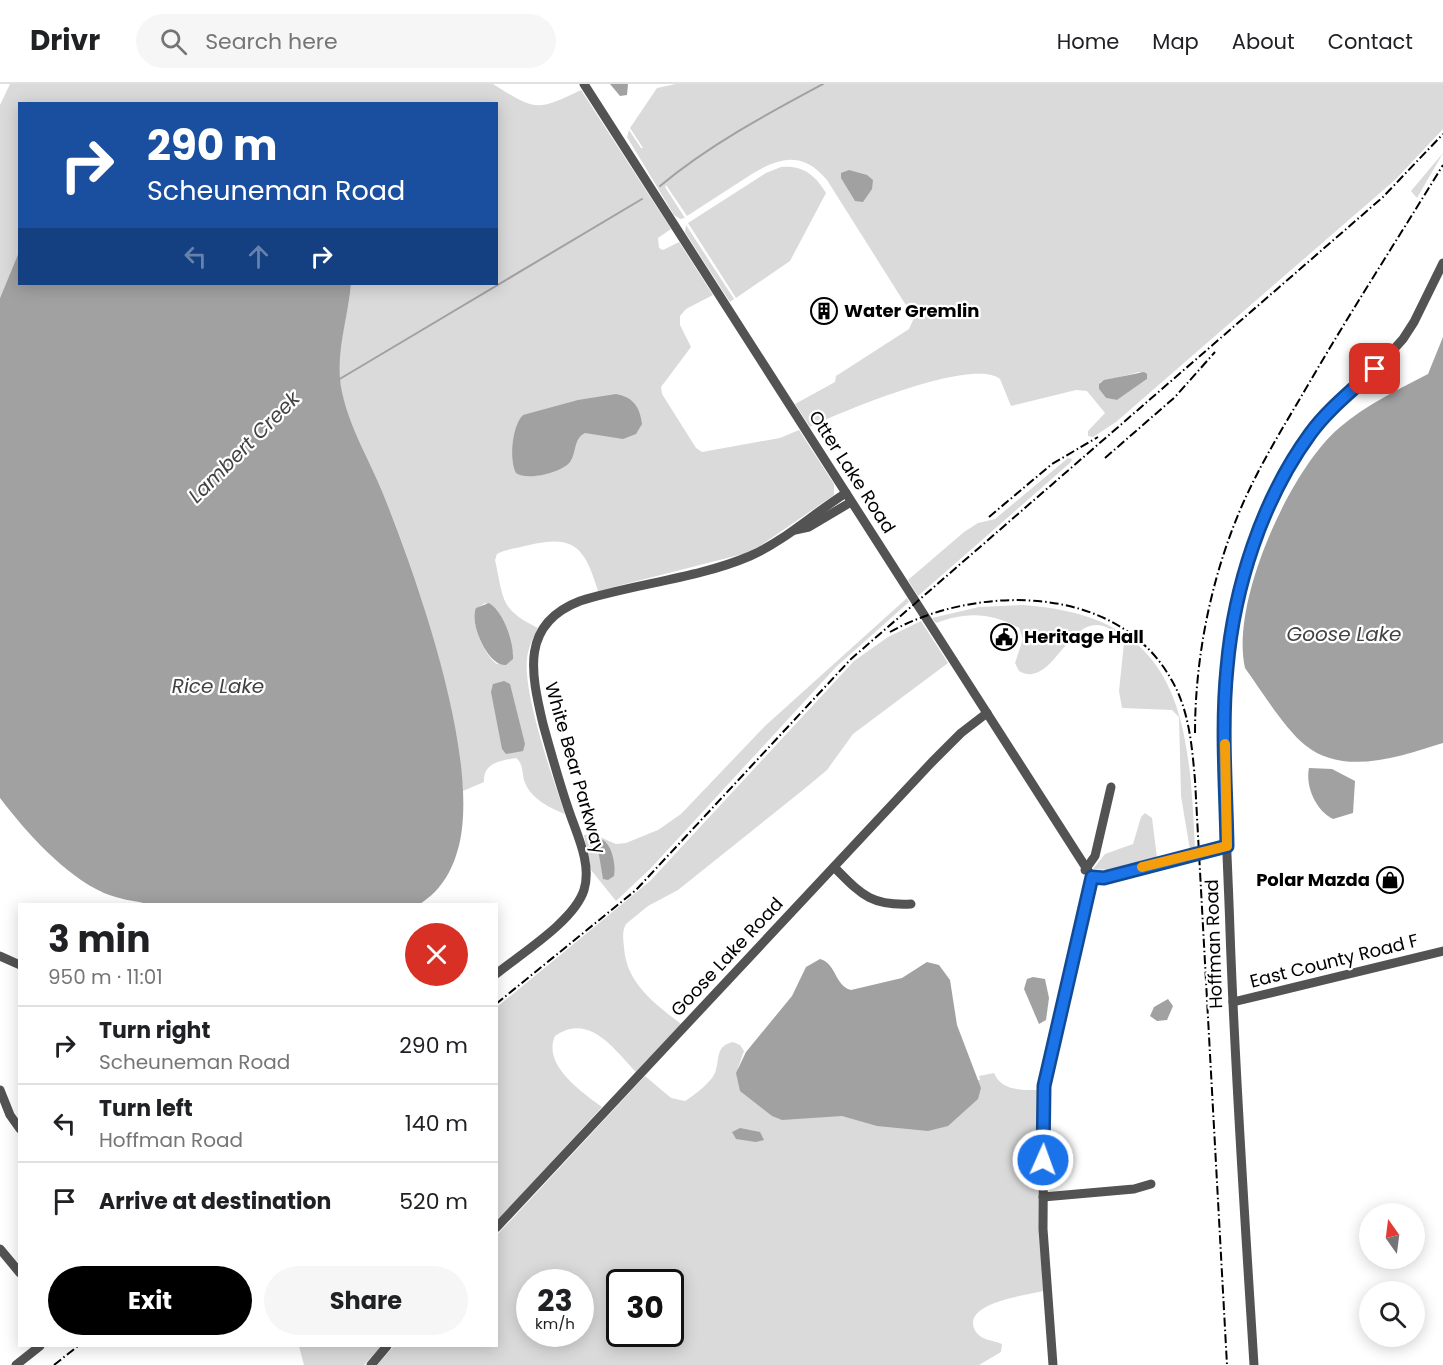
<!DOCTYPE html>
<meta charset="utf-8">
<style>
:root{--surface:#fff;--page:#f6f6f6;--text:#202124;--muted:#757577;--line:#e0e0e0;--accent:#000}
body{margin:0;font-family:Poppins,sans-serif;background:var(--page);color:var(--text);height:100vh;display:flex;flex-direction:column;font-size:22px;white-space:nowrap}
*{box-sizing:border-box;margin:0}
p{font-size:20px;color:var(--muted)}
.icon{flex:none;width:33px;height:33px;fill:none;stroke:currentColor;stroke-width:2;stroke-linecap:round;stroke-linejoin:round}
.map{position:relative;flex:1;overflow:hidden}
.panel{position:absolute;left:18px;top:819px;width:480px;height:444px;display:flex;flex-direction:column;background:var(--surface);border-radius:0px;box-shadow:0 3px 15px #0003}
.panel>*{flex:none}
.guide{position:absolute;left:18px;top:18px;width:480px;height:183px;border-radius:0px;box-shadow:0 3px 15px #0003;background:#1a4fa0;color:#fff;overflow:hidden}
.needle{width:39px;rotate:346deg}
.fabs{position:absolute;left:1359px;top:1119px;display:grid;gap:12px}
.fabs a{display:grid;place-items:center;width:66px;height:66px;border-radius:50%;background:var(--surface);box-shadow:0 3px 15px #0003;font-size:30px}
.speed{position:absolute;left:516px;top:1185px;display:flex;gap:12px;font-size:30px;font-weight:700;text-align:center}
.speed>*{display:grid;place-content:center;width:78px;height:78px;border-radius:50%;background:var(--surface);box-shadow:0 3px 15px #0003;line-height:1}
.speed small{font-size:15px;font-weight:400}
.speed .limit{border:3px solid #111;border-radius:9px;background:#fff;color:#111}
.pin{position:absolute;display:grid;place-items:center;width:51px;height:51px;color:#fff;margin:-26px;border-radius:12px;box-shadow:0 3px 9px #0006}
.me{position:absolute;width:66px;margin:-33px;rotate:2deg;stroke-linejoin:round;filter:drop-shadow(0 0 4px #0008)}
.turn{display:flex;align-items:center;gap:21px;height:126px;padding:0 30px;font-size:27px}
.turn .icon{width:78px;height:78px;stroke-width:2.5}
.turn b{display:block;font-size:42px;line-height:51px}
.lanes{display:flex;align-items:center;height:57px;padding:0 30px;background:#0003;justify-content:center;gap:30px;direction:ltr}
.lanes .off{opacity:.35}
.round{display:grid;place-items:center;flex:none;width:63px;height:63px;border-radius:32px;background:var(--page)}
.summary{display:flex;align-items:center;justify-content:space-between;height:102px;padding:0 30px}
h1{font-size:36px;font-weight:700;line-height:45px}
.cta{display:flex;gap:12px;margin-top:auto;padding:12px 30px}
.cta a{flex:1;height:69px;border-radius:36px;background:var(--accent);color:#fff;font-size:24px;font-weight:700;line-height:69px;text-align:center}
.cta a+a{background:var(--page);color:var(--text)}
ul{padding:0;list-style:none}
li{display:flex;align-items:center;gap:18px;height:78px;padding:0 30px;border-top:2px solid var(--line)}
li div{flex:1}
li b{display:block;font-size:22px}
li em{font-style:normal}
header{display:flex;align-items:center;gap:36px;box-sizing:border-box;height:84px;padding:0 30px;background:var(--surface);border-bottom:2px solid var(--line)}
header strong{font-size:28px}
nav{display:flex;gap:33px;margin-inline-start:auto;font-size:21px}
.search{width:420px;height:54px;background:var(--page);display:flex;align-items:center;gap:15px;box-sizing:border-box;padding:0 21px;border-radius:33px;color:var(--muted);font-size:22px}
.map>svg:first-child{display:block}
.green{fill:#dadada;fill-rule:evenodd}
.water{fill:#a1a1a1}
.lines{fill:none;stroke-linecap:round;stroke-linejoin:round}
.stream{stroke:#a1a1a1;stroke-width:2}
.minor{stroke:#535353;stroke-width:9}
.rail{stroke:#000;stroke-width:2;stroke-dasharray:9 3 1.5 3;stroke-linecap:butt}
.route-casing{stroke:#114b97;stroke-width:15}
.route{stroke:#1a73e8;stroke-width:10}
.slow{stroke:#f59e0b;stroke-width:10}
.labels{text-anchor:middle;stroke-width:4.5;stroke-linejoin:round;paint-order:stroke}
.poi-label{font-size:18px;font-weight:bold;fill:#000;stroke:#fff;text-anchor:start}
.street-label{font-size:18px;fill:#000;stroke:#fff}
.water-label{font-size:20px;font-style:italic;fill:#424242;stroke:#fff}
</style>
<header>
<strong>Drivr</strong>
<div class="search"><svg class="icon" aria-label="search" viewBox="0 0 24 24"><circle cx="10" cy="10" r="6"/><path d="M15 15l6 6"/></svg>Search here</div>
<nav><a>Home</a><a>Map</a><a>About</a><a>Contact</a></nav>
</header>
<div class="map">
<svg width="1443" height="1281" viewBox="0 0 1443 1281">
<rect width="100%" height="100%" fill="#fff"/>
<!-- green -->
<g class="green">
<path d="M10,0H493C535,26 536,28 581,6L671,145L658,154L659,164L663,166L679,158L713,211L686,225L680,232V241L691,263L661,303L662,310L696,364L702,368L780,354L799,346L834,400V411L760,462L743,470L598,507C585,464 575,450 529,461C518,464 506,465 497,470L495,476C504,515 499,525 538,544C533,554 528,564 527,575C523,610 553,695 565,730C549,724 529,713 524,696C522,688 523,679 516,674C501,677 483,678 484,698L463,707C453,608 423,509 386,417C370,375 343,336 339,290C337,259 349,229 351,200H496V20H20L19,168L0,214V21ZM485,519L497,526L513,570V572L497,580C484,571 472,542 475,526Z"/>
<path d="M676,0H1443V45L1396,95L1116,338L1093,353L1088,352V347L1105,329L1087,307L1076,306L1011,322L1000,295C972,273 841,328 810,343L795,320L835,298L836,292L909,245L914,234L827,96C797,60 769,79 738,99C721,110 704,121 687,132L666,101L665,103L685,134L680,135L674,131L627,53L629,46L641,64H643L630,44L657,4ZM1139,288L1147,295L1117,316L1106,314L1099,305L1100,298Z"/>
<polygon points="1443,69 1417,114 1411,107"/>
<path d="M781,83C803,81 815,91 826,109L790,177L736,214L688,139L766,89Z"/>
<polygon points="686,141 734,215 730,218 685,148"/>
<polygon points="1068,374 1072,375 1071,378 918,512 908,496 964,448 978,439 995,435"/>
<polygon points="907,514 909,518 837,582 651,784 616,817 591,786 584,751 593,750 616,760 626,759 658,746 681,730 765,642"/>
<path d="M1023,521C1182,532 1189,634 1195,765L1190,766L1181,712L1179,633L1172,626L1122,624L1119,607L1124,559C1122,551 1115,548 1108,544C1069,525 1054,607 1019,587L1015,579L1023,555L1019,544C991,528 965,528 936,539L932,534L979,523Z"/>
<path d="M921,537L948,579L853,650L827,686L803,706L678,806L648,822L626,840C622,847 623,855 624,863C626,899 654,919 681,940L636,988C614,965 589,928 555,952C542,981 582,1008 602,1023L497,1137V923L650,797L854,577L888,553Z"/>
<polygon points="1145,729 1152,734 1157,774 1109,786 1093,785 1105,770 1133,760 1141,733"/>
<path d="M733,958L740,961L744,967L738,984L980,996L979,992L994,989C1002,1008 1024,1006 1042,1006L1039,1104L1043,1207C1027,1211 973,1218 973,1239C973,1246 978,1251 983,1254C989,1257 996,1257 1002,1260L1001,1268L979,1281H377L394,1262H496L497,1151L645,992L671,1014L685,1017C694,1011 705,1003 712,994C722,981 712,962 733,958ZM530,1198H580V1250H530ZM620,1198H670V1250H620Z"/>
<polygon points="299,1262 381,1262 364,1281 304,1281"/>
</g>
<!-- water -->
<g class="water">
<polygon points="610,0 628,0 627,11 620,12"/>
<polygon points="849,86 867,91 873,96 872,105 863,118 855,117 841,94 841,89"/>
<path d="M19,168L20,200H351C348,236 334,271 342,308C350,346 372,380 386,417C419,500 478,670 460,757C454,784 443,805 420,820H149C134,817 118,815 104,809C64,791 26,748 0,714V214Z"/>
<path d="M1443,253V659C1401,672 1344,693 1305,661C1284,644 1261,606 1245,584C1230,519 1289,387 1339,344C1366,321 1397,306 1428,290Z"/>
<polygon points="1144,288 1147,290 1147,295 1117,316 1106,314 1099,305 1099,300 1104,296"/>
<path d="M616,310C633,313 640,323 642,340L636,350L623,355L585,349C573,355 577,368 570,378C561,389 527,397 516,389C509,375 512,342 523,331L578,316Z"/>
<path d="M489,519C503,527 514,558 513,575L506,581C487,582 469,538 476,524Z"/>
<polygon points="504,597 510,600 525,660 523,667 506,670 502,665 491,608 493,600"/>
<path d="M1309,684L1332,685L1355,697L1353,729L1333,735C1316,727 1305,702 1309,684Z"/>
<path d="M601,755C612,759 616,781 614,792L608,796L603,795L597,759Z"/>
<path d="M820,875C837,880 834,901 851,906L902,894L927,878L939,881L950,896L957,941L981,1004L978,1015L948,1042L928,1047L877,1042L842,1032L782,1036L772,1032L740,1007L736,989L746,968L792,912L806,883Z"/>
<polygon points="1033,893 1045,895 1049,914 1046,936 1039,940 1024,905 1027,895"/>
<polygon points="1168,915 1173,922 1167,936 1157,937 1150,932 1154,923"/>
<polygon points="740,1044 760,1048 764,1056 756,1058 736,1055 732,1048"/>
</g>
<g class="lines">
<!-- stream -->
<g class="stream">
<path d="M660,102C709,61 767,30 823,0"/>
<polyline points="338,296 642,115"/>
</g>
<!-- minor -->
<g class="minor">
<polyline points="584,0 1092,793"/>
<polyline points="795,446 809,443 851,418"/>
<path d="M834,783C861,810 870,822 911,820"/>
<polyline points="1085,786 1095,772 1111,703"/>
<polyline points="1092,793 1104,793 1227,762"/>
<polyline points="0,872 20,881"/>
<path d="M496,890C522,869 574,837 584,806C592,780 577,751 569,727C559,698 551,669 543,640C531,589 520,540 580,517C634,500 699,494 750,472C783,458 814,429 846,409"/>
<polyline points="1233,918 1443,867"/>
<polyline points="0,1006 10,1031 20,1045"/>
<polyline points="1043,1113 1134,1105 1151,1100"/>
<polyline points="496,1144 932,678 961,649 987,629"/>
<polyline points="0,1165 20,1189"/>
<polyline points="16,1281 40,1262"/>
<polyline points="371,1281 387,1262"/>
<polyline points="1053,1281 1043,1145 1044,1002 1092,793"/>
<path d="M1254,1281C1245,1136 1235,991 1230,847C1225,686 1206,538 1285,389C1314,335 1363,301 1403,255L1414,238L1443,179"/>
</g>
<!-- rail -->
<g class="rail">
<polyline points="1105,374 1175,313 1215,268"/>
<polyline points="989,433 1052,380 1098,353"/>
<path d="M890,548C976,500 1117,499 1171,595C1189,625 1192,662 1195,696L1227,1281"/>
<path d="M1195,649C1195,576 1210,499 1238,431C1256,387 1281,347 1305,306C1349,230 1397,156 1443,81"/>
<polyline points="496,920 636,806 851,575 1383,113 1443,50"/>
<polyline points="54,1281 78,1262"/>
</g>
</g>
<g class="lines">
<defs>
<path id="route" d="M1043,1076L1044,1002L1092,793L1104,794L1227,762C1226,703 1221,643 1227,584C1234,503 1262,416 1310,350C1328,325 1353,306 1375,285"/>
</defs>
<!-- route casing -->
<use href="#route" class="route-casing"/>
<!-- route -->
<use href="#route" class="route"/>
<!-- slow -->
<polyline class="slow" points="1142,783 1227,762 1225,660"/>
</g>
<!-- icons -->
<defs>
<symbol id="building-ring" viewBox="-11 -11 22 22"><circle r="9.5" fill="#fff" stroke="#000" stroke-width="1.5"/><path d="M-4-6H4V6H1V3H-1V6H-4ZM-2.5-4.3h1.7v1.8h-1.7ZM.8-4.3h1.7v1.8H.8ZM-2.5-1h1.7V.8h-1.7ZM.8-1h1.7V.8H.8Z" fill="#000"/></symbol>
<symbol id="civic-ring" viewBox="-11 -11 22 22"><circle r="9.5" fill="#fff" stroke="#000" stroke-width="1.5"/><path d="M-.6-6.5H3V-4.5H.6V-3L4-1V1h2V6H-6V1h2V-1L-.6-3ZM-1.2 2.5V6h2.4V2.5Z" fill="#000"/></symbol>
<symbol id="shop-ring" viewBox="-11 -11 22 22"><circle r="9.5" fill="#fff" stroke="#000" stroke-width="1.5"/><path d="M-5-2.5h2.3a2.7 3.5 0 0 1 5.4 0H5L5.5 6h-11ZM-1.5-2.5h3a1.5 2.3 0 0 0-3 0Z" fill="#000"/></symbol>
</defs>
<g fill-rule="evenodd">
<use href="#building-ring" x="809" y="212" width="30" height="30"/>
<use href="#civic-ring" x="989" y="538" width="30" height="30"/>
<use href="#shop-ring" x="1375" y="781" width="30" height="30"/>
</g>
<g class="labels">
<!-- poi labels -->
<g class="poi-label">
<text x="844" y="233">Water Gremlin</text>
<text x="1024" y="559">Heritage Hall</text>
<text x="1370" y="802" text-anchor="end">Polar Mazda</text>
</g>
<!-- street labels -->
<g class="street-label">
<text transform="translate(852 388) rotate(57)" y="6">Otter Lake Road</text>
<text transform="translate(575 684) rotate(74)" y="6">White Bear Parkway</text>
<text transform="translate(1214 860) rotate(-92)" y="6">Hoffman Road</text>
<text transform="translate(727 873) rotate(-47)" y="6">Goose Lake Road</text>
<text transform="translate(1334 877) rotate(-14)" y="6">East County Road F</text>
</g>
<!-- water labels -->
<g class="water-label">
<text transform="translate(244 363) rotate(-45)" y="7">Lambert Creek</text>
<text x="1344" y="557">Goose Lake</text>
<text x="218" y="609">Rice Lake</text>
</g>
</g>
</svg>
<div class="fabs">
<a><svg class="needle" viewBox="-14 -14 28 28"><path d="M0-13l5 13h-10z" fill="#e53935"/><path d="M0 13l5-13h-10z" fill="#757577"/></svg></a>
<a><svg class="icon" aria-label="search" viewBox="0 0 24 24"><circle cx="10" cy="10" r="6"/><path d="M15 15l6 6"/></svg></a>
</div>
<div class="speed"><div>23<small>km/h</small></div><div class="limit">30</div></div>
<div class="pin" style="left:1375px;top:285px;background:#d93025"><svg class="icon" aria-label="arrive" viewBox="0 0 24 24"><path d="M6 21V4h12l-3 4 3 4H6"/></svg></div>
<svg class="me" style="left:1043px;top:1076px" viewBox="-20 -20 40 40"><circle r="17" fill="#1a73e8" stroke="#fff" stroke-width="3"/><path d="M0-11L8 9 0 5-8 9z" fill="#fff"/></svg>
<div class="guide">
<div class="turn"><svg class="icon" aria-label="right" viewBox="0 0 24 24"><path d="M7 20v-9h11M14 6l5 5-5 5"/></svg><div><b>290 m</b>Scheuneman Road</div></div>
<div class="lanes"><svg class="icon off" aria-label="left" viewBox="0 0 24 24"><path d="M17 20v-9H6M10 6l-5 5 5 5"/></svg><svg class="icon off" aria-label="ahead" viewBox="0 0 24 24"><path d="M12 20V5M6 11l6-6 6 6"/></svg><svg class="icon" aria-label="right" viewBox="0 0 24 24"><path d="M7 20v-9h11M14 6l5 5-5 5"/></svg></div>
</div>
<section class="panel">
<div class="summary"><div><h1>3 min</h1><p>950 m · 11:01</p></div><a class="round" style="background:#d93025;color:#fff"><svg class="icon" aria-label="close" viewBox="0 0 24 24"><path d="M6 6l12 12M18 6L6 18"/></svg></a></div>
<ul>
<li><svg class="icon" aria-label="right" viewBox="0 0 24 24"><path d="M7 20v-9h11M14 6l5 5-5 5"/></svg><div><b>Turn right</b><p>Scheuneman Road</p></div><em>290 m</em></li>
<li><svg class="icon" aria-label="left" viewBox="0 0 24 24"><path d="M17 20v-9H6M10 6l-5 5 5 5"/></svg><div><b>Turn left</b><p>Hoffman Road</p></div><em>140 m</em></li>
<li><svg class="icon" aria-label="arrive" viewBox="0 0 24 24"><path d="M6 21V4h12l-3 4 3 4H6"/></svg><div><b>Arrive at destination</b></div><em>520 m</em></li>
</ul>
<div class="cta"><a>Exit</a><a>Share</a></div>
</section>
</div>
